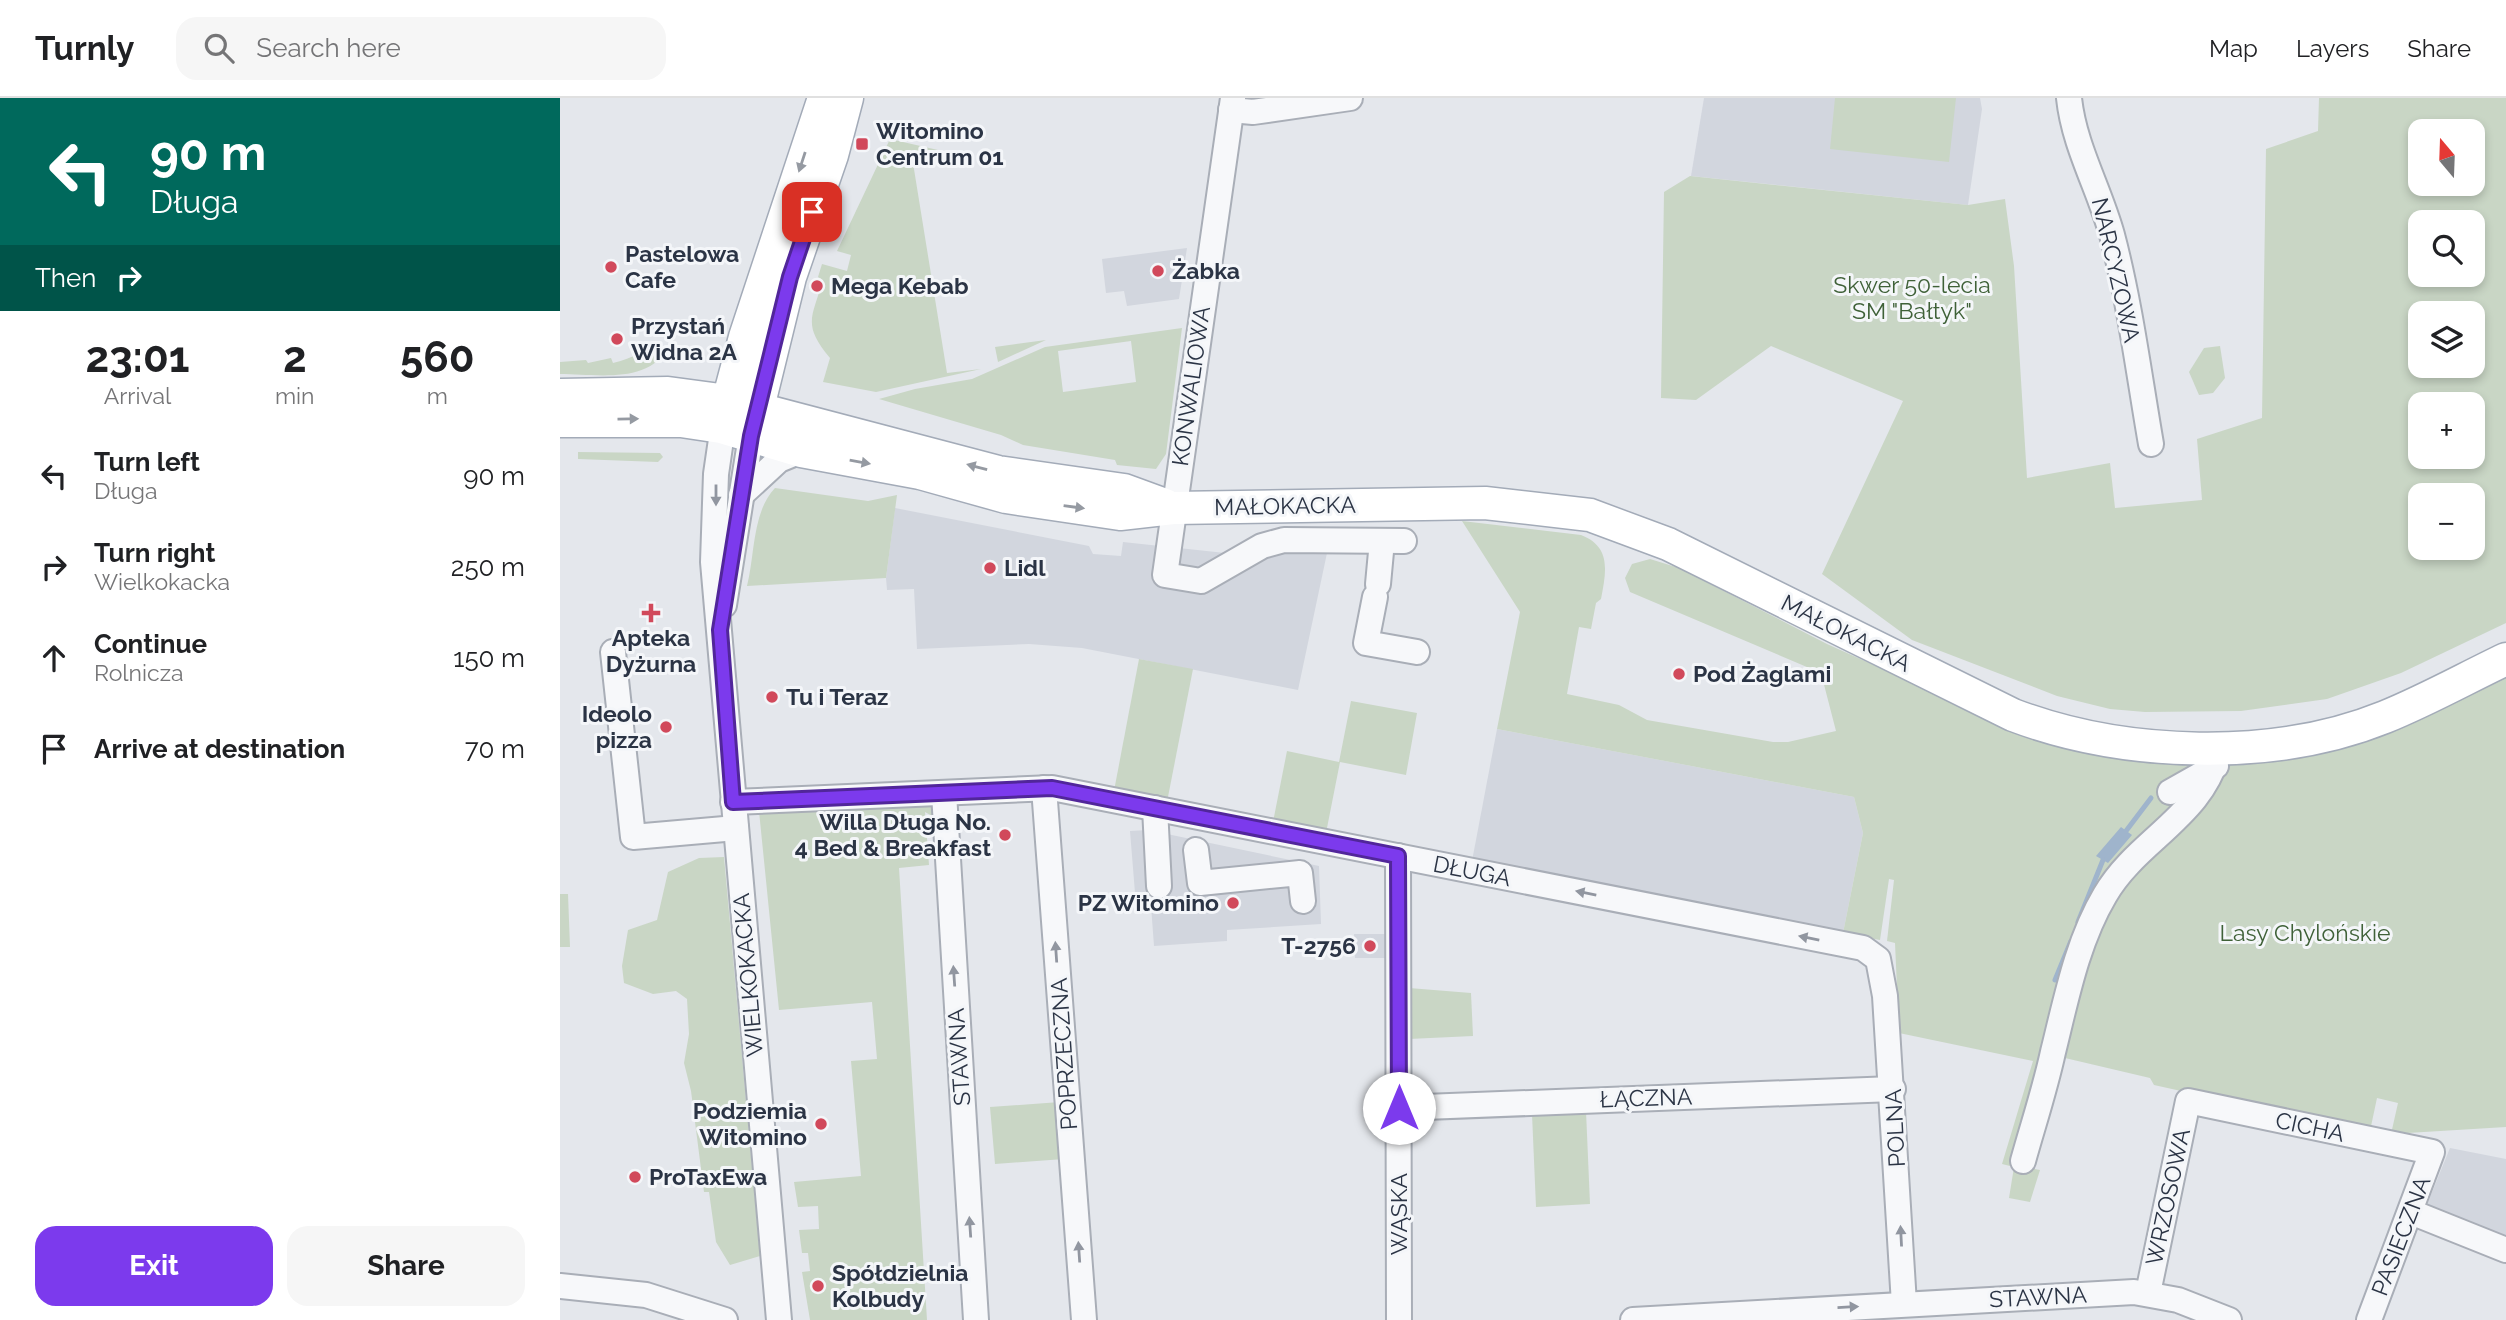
<!DOCTYPE html>
<meta charset="utf-8">
<style>
:root{--surface:#fff;--page:#f6f6f6;--text:#202124;--muted:#757577;--line:#e0e0e0;--accent:#7c3aed}
body{margin:0;font-family:Raleway,sans-serif;background:var(--page);color:var(--text);height:100vh;display:flex;flex-direction:column;font-size:26px;white-space:nowrap}
*{box-sizing:border-box;margin:0}
p{font-size:23px;color:var(--muted)}
.icon{flex:none;width:38px;height:38px;fill:none;stroke:currentColor;stroke-width:2;stroke-linecap:round;stroke-linejoin:round}
.map{position:relative;flex:1;overflow:hidden}
.details{display:flex;flex-direction:column;background:var(--surface);width:560px}
.details>*{flex:none}
.banner{background:#00695c;color:#fff;overflow:hidden}
.needle{width:46px;rotate:341deg}
.controls{position:absolute;left:1848px;top:21px;display:grid;gap:14px}
.controls a{display:grid;place-items:center;width:77px;height:77px;border-radius:14px;background:var(--surface);box-shadow:0 4px 10px #0003;font-size:35px}
.pin{position:absolute;display:grid;place-items:center;width:60px;height:60px;color:#fff;margin:-30px;border-radius:14px;box-shadow:0 4px 10px #0006}
.me{position:absolute;width:77px;margin:-38px;rotate:0deg;stroke-linejoin:round;filter:drop-shadow(0 0 5px #0008)}
.turn{display:flex;align-items:center;gap:24px;height:147px;padding:0 35px;font-size:32px}
.turn .icon{width:91px;height:91px;stroke-width:2.5}
.turn b{display:block;font-size:49px;line-height:60px}
.then{display:flex;align-items:center;height:66px;padding:0 35px;background:#0003;gap:14px;font-size:26px}
.eta{display:flex;justify-content:space-evenly;align-items:center;height:119px;text-align:center}
.eta b{font-size:42px;font-weight:700;line-height:49px}
.primary-button{display:flex;gap:14px;margin-top:auto;padding:14px 35px}
.primary-button a{flex:1;height:80px;border-radius:21px;background:var(--accent);color:#fff;font-size:28px;font-weight:700;line-height:80px;text-align:center}
.primary-button a+a{background:var(--page);color:var(--text)}
ul{padding:0;list-style:none}
li{display:flex;align-items:center;gap:21px;height:91px;padding:0 35px}
li div{flex:1}
li b{display:block;font-size:26px}
li em{font-style:normal}
header{display:flex;align-items:center;gap:42px;box-sizing:border-box;height:98px;padding:0 35px;background:var(--surface);border-bottom:2px solid var(--line)}
header strong{font-size:33px}
nav{display:flex;gap:38px;margin-inline-start:auto;font-size:24px}
.search{width:490px;height:63px;background:var(--page);display:flex;align-items:center;gap:18px;box-sizing:border-box;padding:0 24px;border-radius:21px;color:var(--muted);font-size:26px}
main{display:flex;flex:1;min-height:0}
.map>svg:first-child{display:block}
.built{fill:#d2d6de}
.green{fill:#c9d6c5;fill-rule:evenodd}
.water{fill:#9fb4cc}
.lines{fill:none;stroke-linecap:round;stroke-linejoin:round}
.stream{stroke:#9fb4cc;stroke-width:5}
.minor-casing{stroke:#a9aeb7;stroke-width:28}
.major-casing{stroke:#a3abb8;stroke-width:35}
.minor{stroke:#f7f8fa;stroke-width:24}
.major{stroke:#fff;stroke-width:32}
.oneway{fill:#959aa2}
.oneway2{fill:#9196a0}
.route-casing{stroke:#51269a;stroke-width:18}
.route{stroke:#7c3aed;stroke-width:12}
.poi-dot{fill:#d1495b;stroke:#f4f6f9;stroke-width:2.5}
.labels{text-anchor:middle;stroke-width:6;stroke-linejoin:round;paint-order:stroke}
.poi-label{font-size:23px;font-weight:bold;fill:#2b3445;stroke:#f4f6f9;text-anchor:start}
.street-label{font-size:23px;fill:#2b3445;stroke:#f4f6f9}
.park-label{font-size:23px;fill:#3f6138;stroke:#f4f6f9}
</style>
<header>
<strong>Turnly</strong>
<div class="search"><svg class="icon" aria-label="search" viewBox="0 0 24 24"><circle cx="10" cy="10" r="6"/><path d="M15 15l6 6"/></svg>Search here</div>
<nav><a>Map</a><a>Layers</a><a>Share</a></nav>
</header>
<main>
<section class="details">
<div class="banner">
<div class="turn"><svg class="icon" aria-label="left" viewBox="0 0 24 24"><path d="M17 20v-9H6M10 6l-5 5 5 5"/></svg><div><b>90 m</b>Długa</div></div>
<div class="then">Then<svg class="icon" aria-label="right" viewBox="0 0 24 24"><path d="M7 20v-9h11M14 6l5 5-5 5"/></svg></div>
</div>
<div class="eta">
<div><b>23:01</b><p>Arrival</p></div>
<div><b>2</b><p>min</p></div>
<div><b>560</b><p>m</p></div>
</div>
<ul>
<li><svg class="icon" aria-label="left" viewBox="0 0 24 24"><path d="M17 20v-9H6M10 6l-5 5 5 5"/></svg><div><b>Turn left</b><p>Długa</p></div><em>90 m</em></li>
<li><svg class="icon" aria-label="right" viewBox="0 0 24 24"><path d="M7 20v-9h11M14 6l5 5-5 5"/></svg><div><b>Turn right</b><p>Wielkokacka</p></div><em>250 m</em></li>
<li><svg class="icon" aria-label="ahead" viewBox="0 0 24 24"><path d="M12 20V5M6 11l6-6 6 6"/></svg><div><b>Continue</b><p>Rolnicza</p></div><em>150 m</em></li>
<li><svg class="icon" aria-label="arrive" viewBox="0 0 24 24"><path d="M6 21V4h12l-3 4 3 4H6"/></svg><div><b>Arrive at destination</b></div><em>70 m</em></li>
</ul>
<div class="primary-button"><a>Exit</a><a>Share</a></div>
</section>
<div class="map">
<svg width="1946" height="1222" viewBox="0 0 1946 1222">
<rect width="100%" height="100%" fill="#e4e7ec"/>
<!-- built -->
<g class="built">
<polygon points="1144,0 1420,0 1422,11 1408,107 1131,78"/>
<polygon points="627,150 619,201 567,208 564,193 546,195 542,161"/>
<polygon points="335,410 529,448 533,456 561,458 563,444 665,455 767,455 738,592 522,550 469,546 357,551 354,491 327,492 326,480"/>
<polygon points="937,631 1294,699 1303,735 1283,835 912,763"/>
<polygon points="588,732 759,768 761,826 667,832 667,843 594,848 590,794 575,795 570,733"/>
<polygon points="794,836 827,836 827,860 795,860"/>
<polygon points="1890,1050 1946,1061 1946,1142 1866,1109"/>
</g>
<!-- green -->
<g class="green">
<polygon points="1275,0 1396,0 1389,64 1270,51"/>
<path d="M1759,0H1946V525L1841,575L1767,601L1681,613L1585,614L1550,611L1497,598L1352,542L1262,476L1343,303L1211,248L1136,302L1101,300L1104,94L1130,78L1408,107L1445,101L1454,168L1467,380L1550,365L1555,410L1642,402L1637,341L1702,320L1706,51L1758,33ZM1860,33H1913V86H1860ZM1860,124H1913V177H1860ZM1860,215H1913V268H1860ZM1860,306H1913V359H1860ZM1860,397H1913V450H1860Z"/>
<path d="M330,41L391,55L394,60L353,65L387,275L421,271L316,294L263,284L270,260C242,226 252,220 263,182L258,179L262,166L287,173L291,157L277,153Z"/>
<path d="M622,230L606,356L596,371L557,367L555,362L463,347L441,337L319,301L355,291L412,281L485,249ZM571,243L576,284L503,294L498,253Z"/>
<polygon points="486,242 438,264 435,249"/>
<path d="M109,248C90,287 35,276 0,276V264L26,262L28,265L51,260L53,265C74,260 88,249 109,248Z"/>
<polygon points="1660,248 1665,280 1653,295 1639,297 1629,274 1644,250"/>
<polygon points="18,354 100,355 103,359 98,364 18,361"/>
<path d="M215,390L308,403L337,397L326,480L187,488C195,457 192,414 215,390Z"/>
<path d="M902,423L1021,437C1052,449 1046,474 1041,501L1036,505L1031,531L1019,529L1007,596L1059,607L1087,622L1213,644H1228L1276,633L1261,575L1070,494L1065,480L1072,466L1090,461L1119,470L1267,546L1476,640L1830,632L1870,617L1946,577V1029L1831,1036L1838,1005L1817,1000L1810,1033L1621,993L1594,987L1590,980L1505,960L1470,1070L1480,1072L1470,1104L1449,1100L1454,1069L1442,1066L1473,963L1339,935L1335,845L1327,843L1334,782L1329,781L1320,842L1283,835L1303,735L1294,699L937,631L960,514Z"/>
<polygon points="579,561 633,571 607,704 554,693"/>
<polygon points="791,603 857,615 846,677 780,664 766,735 713,724 727,653 779,664"/>
<polygon points="378,705 381,723 365,714 369,767 339,770 367,1222 250,1222 242,1174 250,1173 248,1155 242,1155 239,1132 259,1131 258,1108 238,1109 234,1084 301,1078 291,963 317,961 312,904 219,912 199,713"/>
<polygon points="164,759 200,1158 170,1167 156,1144 149,1094 144,1094 131,993 124,965 129,936 127,901 116,893 93,896 64,885 62,868 68,832 97,822 108,774 139,760"/>
<polygon points="0,796 8,796 10,849 0,849"/>
<polygon points="849,890 911,895 913,938 849,941"/>
<polygon points="500,1004 504,1061 435,1066 430,1009"/>
<polygon points="1026,1013 1030,1106 976,1109 972,1016"/>
</g>
<!-- water -->
<polygon class="water" points="1561,729 1572,737 1548,765 1536,758"/>
<g class="lines">
<!-- stream -->
<g class="stream">
<polyline points="1566,733 1591,700"/>
<polyline points="1518,824 1543,762"/>
<polyline points="1495,882 1511,843"/>
</g>
<defs>
<g id="minor">
<polyline points="673,0 605,477 641,483 702,448 724,442 844,443"/>
<path d="M1509,0C1514,48 1539,90 1552,137C1570,205 1579,277 1591,346"/>
<polyline points="671,12 693,14 790,0"/>
<polyline points="165,314 156,376 153,464 219,1222"/>
<polyline points="181,397 219,362 241,353"/>
<polyline points="818,486 822,443"/>
<polyline points="815,499 806,545 857,554"/>
<polyline points="164,507 191,338"/>
<polyline points="53,554 73,739 176,730"/>
<polyline points="484,690 524,1222"/>
<polyline points="1610,694 1656,668"/>
<polyline points="384,695 416,1222"/>
<polyline points="173,704 492,690 1303,850 1318,861 1325,898 1344,1206"/>
<polyline points="595,710 599,788"/>
<polyline points="636,752 640,785 740,775 743,803"/>
<polyline points="838,758 839,1222"/>
<polyline points="839,1010 1333,991"/>
<path d="M1463,1063C1473,1027 1485,991 1493,954C1506,902 1517,844 1545,797C1578,740 1645,719 1660,648"/>
<polyline points="1851,1114 1946,1152"/>
<polyline points="0,1188 86,1197 165,1222"/>
<polyline points="1588,1195 1628,1003 1872,1054 1809,1222"/>
<polyline points="1073,1222 1574,1194 1618,1202 1669,1222"/>
</g>
<g id="major">
<polyline points="0,297 108,295 168,303 438,374 564,392 605,407"/>
<polyline points="168,303 185,239 264,0"/>
<path d="M0,323H121L161,329L241,353L360,375L446,399L560,416L613,410L925,405L1030,417L1108,446L1453,617C1564,659 1714,664 1825,619C1867,602 1906,580 1946,561"/>
<polyline points="193,330 230,179 272,57 287,0"/>
</g>
</defs>
<!-- minor casing -->
<use href="#minor" class="minor-casing"/>
<!-- major casing -->
<use href="#major" class="major-casing"/>
<!-- minor -->
<use href="#minor" class="minor"/>
<!-- major -->
<use href="#major" class="major"/>
</g>
<!-- one-way arrows -->
<defs><path id="oneway-solid" d="M-6-.8H1V-3.2L6.5 0L1 3.2V.8H-6Z" transform="scale(1.75)"/></defs>
<g class="oneway">
<use href="#oneway-solid" transform="translate(242 64) rotate(108)"/>
<use href="#oneway-solid" transform="translate(68 321) rotate(-1)"/>
<use href="#oneway-solid" transform="translate(300 364) rotate(10)"/>
<use href="#oneway-solid" transform="translate(417 369) rotate(-165)"/>
<use href="#oneway-solid" transform="translate(514 409) rotate(8)"/>
</g>
<g class="oneway2">
<use href="#oneway-solid" transform="translate(156 397) rotate(90)"/>
<use href="#oneway-solid" transform="translate(1026 795) rotate(-169)"/>
<use href="#oneway-solid" transform="translate(1249 840) rotate(-169)"/>
<use href="#oneway-solid" transform="translate(496 854) rotate(-94)"/>
<use href="#oneway-solid" transform="translate(394 878) rotate(-94)"/>
<use href="#oneway-solid" transform="translate(410 1129) rotate(-94)"/>
<use href="#oneway-solid" transform="translate(1341 1138) rotate(-93)"/>
<use href="#oneway-solid" transform="translate(519 1154) rotate(-94)"/>
<use href="#oneway-solid" transform="translate(1288 1209) rotate(-3)"/>
</g>
<g class="lines">
<defs>
<polyline id="route" points="252,114 230,179 191,338 160,532 173,704 492,690 838,758 839,1010"/>
</defs>
<!-- route casing -->
<use href="#route" class="route-casing"/>
<!-- route -->
<use href="#route" class="route"/>
</g>
<!-- markers -->
<g class="poi-dot">
<rect x="295" y="39" width="14" height="14" rx="3.5"/>
<circle cx="51" cy="169" r="7"/>
<circle cx="598" cy="173" r="7"/>
<circle cx="257" cy="188" r="7"/>
<circle cx="57" cy="241" r="7"/>
<circle cx="430" cy="470" r="7"/>
<path d="M87.5 504.5h7v7h7v7h-7v7h-7v-7h-7v-7h7z"/>
<circle cx="1119" cy="576" r="7"/>
<circle cx="212" cy="599" r="7"/>
<circle cx="106" cy="629" r="7"/>
<circle cx="445" cy="737" r="7"/>
<circle cx="673" cy="805" r="7"/>
<circle cx="810" cy="848" r="7"/>
<circle cx="261" cy="1026" r="7"/>
<circle cx="75" cy="1079" r="7"/>
<circle cx="258" cy="1188" r="7"/>
</g>
<g class="labels">
<!-- poi labels -->
<g class="poi-label">
<text x="316" y="41">Witomino<tspan x="316" dy="26">Centrum 01</tspan></text>
<text x="65" y="164">Pastelowa<tspan x="65" dy="26">Cafe</tspan></text>
<text x="612" y="181">Żabka</text>
<text x="271" y="196">Mega Kebab</text>
<text x="71" y="236">Przystań<tspan x="71" dy="26">Widna 2A</tspan></text>
<text x="444" y="478">Lidl</text>
<text x="91" y="548" text-anchor="middle">Apteka<tspan x="91" dy="26">Dyżurna</tspan></text>
<text x="1133" y="584">Pod Żaglami</text>
<text x="226" y="607">Tu i Teraz</text>
<text x="92" y="624" text-anchor="end">Ideolo<tspan x="92" dy="26">pizza</tspan></text>
<text x="431" y="732" text-anchor="end">Willa Długa No.<tspan x="431" dy="26">4 Bed &amp; Breakfast</tspan></text>
<text x="659" y="813" text-anchor="end">PZ Witomino</text>
<text x="796" y="856" text-anchor="end">T-2756</text>
<text x="247" y="1021" text-anchor="end">Podziemia<tspan x="247" dy="26">Witomino</tspan></text>
<text x="89" y="1087">ProTaxEwa</text>
<text x="272" y="1183">Spółdzielnia<tspan x="272" dy="26">Kolbudy</tspan></text>
</g>
<!-- street labels -->
<g class="street-label">
<text transform="translate(1556 172) rotate(77)" y="8">NARCYZOWA</text>
<text transform="translate(631 288) rotate(-82)" y="8">KONWALIOWA</text>
<text transform="translate(725 408) rotate(-1)" y="8">MAŁOKACKA</text>
<text transform="translate(1286 535) rotate(27)" y="8">MAŁOKACKA</text>
<text transform="translate(912 773) rotate(11)" y="8">DŁUGA</text>
<text transform="translate(188 877) rotate(-95)" y="8">WIELKOKACKA</text>
<text transform="translate(504 956) rotate(-94)" y="8">POPRZECZNA</text>
<text transform="translate(399 959) rotate(-94)" y="8">STAWNA</text>
<text transform="translate(1086 1000) rotate(-2)" y="8">ŁĄCZNA</text>
<text transform="translate(1750 1029) rotate(12)" y="8">CICHA</text>
<text transform="translate(1335 1030) rotate(-93)" y="8">POLNA</text>
<text transform="translate(1608 1099) rotate(-78)" y="8">WRZOSOWA</text>
<text transform="translate(839 1116) rotate(-90)" y="8">WĄSKA</text>
<text transform="translate(1841 1138) rotate(-69)" y="8">PASIECZNA</text>
<text transform="translate(1478 1199) rotate(-3)" y="8">STAWNA</text>
</g>
<!-- park labels -->
<g class="park-label">
<text x="1352" y="195">Skwer 50-lecia<tspan x="1352" dy="26">SM "Bałtyk"</tspan></text>
<text x="1745" y="843">Lasy Chylońskie</text>
</g>
</g>
</svg>
<div class="controls">
<a><svg class="needle" viewBox="-14 -14 28 28"><path d="M0-13l5 13h-10z" fill="#e53935"/><path d="M0 13l5-13h-10z" fill="#757577"/></svg></a>
<a><svg class="icon" aria-label="search" viewBox="0 0 24 24"><circle cx="10" cy="10" r="6"/><path d="M15 15l6 6"/></svg></a>
<a><svg class="icon" aria-label="layers" viewBox="0 0 24 24"><path d="M12 4l9 5-9 5-9-5zM3 14l9 5 9-5"/></svg></a>
<a>+</a>
<a>−</a>
</div>
<div class="pin" style="left:252px;top:114px;background:#d93025"><svg class="icon" aria-label="arrive" viewBox="0 0 24 24"><path d="M6 21V4h12l-3 4 3 4H6"/></svg></div>
<svg class="me" style="left:839px;top:1010px" viewBox="-20 -20 40 40"><circle r="19" fill="#fff"/><path d="M0-13L10 11 0 6-10 11z" fill="#7c3aed"/></svg>
</div>
</main>
